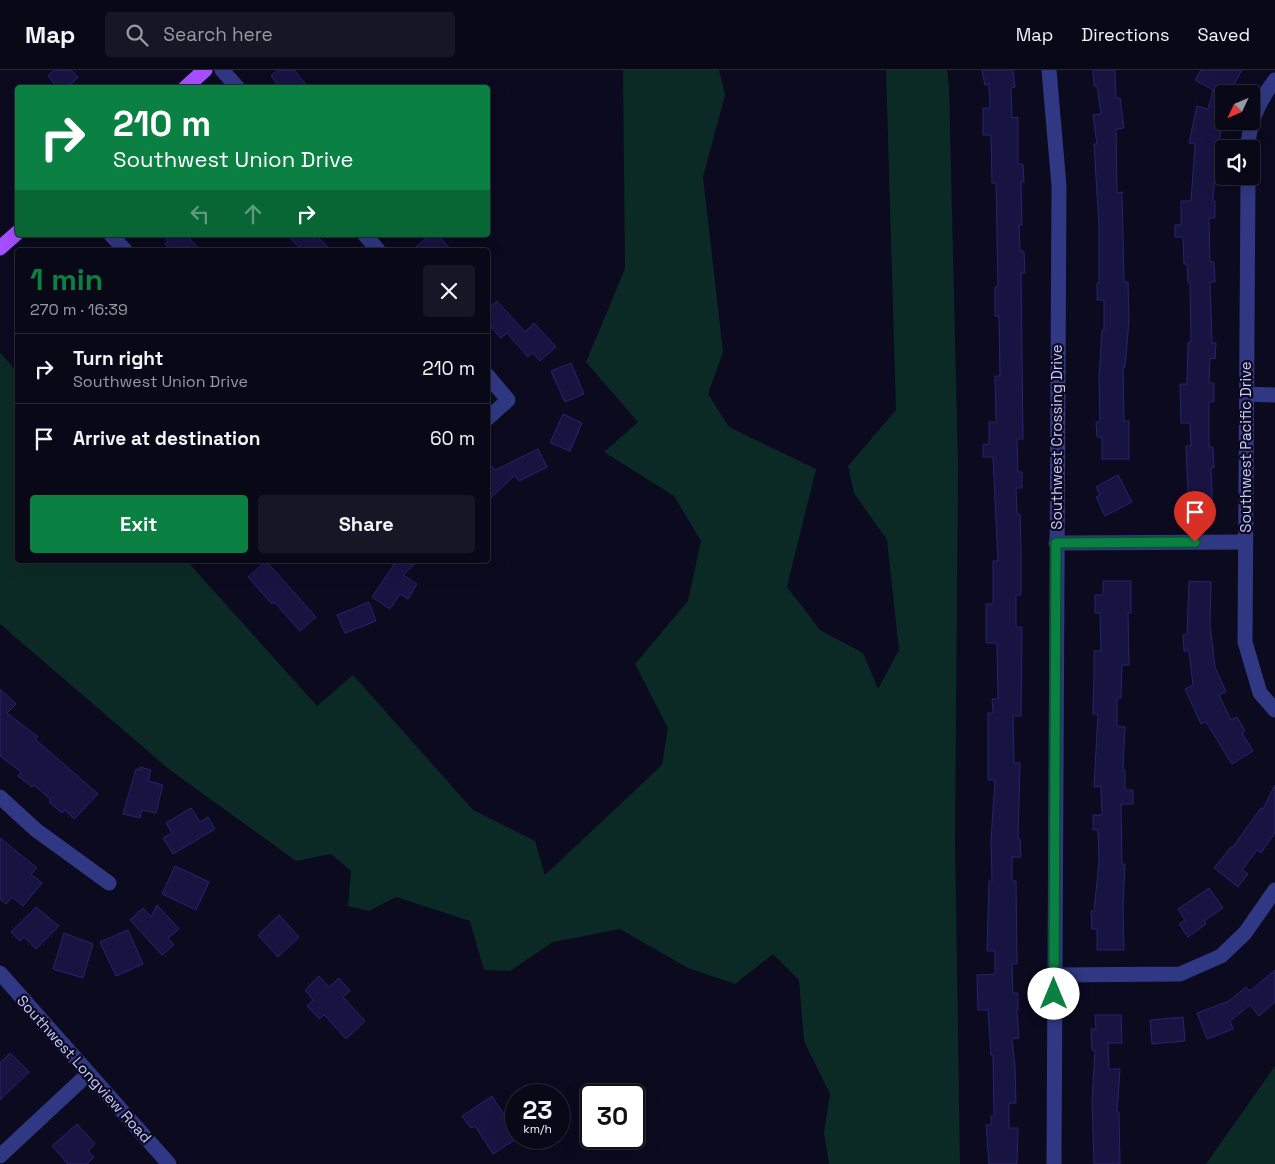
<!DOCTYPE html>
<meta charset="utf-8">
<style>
:root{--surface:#080817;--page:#161624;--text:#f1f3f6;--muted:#989aa1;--line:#292936;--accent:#0b8043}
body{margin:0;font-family:"Space Grotesk",sans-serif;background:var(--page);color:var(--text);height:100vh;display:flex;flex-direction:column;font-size:19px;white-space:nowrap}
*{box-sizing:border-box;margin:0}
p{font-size:16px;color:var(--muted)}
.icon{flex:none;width:28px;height:28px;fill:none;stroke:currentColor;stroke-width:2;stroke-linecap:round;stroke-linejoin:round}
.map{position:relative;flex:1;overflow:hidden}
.details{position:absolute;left:15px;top:178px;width:475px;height:315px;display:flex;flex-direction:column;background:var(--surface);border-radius:5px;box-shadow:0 5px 20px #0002,0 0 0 1px var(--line)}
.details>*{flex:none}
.top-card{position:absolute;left:15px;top:15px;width:475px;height:152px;border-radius:5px;box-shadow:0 5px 20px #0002,0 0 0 1px var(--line);background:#0b8043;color:#fff;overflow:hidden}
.needle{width:32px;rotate:226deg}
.tools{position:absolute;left:1215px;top:15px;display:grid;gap:10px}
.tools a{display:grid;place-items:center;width:45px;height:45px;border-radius:5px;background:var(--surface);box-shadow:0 5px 20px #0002,0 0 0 1px var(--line);font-size:25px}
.speed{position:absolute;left:505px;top:1014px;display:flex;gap:10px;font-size:25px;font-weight:700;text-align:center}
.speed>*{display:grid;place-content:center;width:65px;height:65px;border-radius:50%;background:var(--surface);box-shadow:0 5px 20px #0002,0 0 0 1px var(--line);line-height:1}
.speed small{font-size:12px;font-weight:400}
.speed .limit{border:2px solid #111;border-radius:8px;background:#fff;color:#111}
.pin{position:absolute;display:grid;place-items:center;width:42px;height:42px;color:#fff;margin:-51px -21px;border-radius:50% 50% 50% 0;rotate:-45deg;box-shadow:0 0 5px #0007}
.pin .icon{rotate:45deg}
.me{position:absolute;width:55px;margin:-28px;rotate:0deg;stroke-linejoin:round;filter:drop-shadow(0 0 4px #0008)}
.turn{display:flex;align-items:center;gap:18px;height:105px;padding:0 15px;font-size:22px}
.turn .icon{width:65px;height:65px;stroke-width:2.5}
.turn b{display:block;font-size:35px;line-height:42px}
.lanes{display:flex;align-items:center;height:48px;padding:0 15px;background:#0003;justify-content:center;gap:25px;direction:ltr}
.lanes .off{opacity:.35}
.round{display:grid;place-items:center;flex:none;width:52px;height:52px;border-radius:5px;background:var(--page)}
.headline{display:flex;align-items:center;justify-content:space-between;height:85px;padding:0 15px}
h1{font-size:30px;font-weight:600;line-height:38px;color:var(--accent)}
.button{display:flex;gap:10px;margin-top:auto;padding:10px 15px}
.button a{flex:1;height:58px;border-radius:5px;background:var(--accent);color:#fff;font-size:20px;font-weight:600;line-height:58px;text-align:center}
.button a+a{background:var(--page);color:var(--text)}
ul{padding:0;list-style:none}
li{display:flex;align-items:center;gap:15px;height:70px;padding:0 15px;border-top:1px solid var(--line)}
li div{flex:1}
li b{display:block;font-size:19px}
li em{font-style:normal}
header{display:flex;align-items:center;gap:30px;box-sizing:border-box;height:70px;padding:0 25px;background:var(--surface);border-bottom:1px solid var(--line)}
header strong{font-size:24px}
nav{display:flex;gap:28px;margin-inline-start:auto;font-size:18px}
.search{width:350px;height:45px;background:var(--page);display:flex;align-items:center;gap:12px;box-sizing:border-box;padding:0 18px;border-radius:5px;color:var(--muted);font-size:19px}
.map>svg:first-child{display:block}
.green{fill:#0c2a25}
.building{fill:#171442;stroke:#282371}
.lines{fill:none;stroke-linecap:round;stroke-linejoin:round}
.minor{stroke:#303883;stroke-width:15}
.major{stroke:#a64fff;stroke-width:15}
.route-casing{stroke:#07532c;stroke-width:12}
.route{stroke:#0b8043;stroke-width:9}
.labels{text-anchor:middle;stroke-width:4.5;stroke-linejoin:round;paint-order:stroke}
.street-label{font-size:15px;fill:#c8c9ff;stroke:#0b0a1f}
</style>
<header>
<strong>Map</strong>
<div class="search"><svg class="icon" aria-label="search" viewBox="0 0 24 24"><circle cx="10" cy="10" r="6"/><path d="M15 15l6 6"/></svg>Search here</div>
<nav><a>Map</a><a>Directions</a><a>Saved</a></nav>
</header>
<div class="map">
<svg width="1275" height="1094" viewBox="0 0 1275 1094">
<rect width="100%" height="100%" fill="#0b0a1f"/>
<!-- green -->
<g class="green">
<polygon points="623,0 719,0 725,25 703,107 723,282 708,324 729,357 816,399 787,517 820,560 863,583 878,619 899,580 887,470 854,423 848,396 896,340 886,0 947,0 949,17 958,395 955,772 960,1094 829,1094 824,1063 830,1024 804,971 799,910 773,884 735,914 688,898 620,859 553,872 510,901 484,900 470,851 396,827 369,841 348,836 351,801 331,784 296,791 170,700 0,554 0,282 17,302 18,490 186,490 317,636 353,605 473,740 535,771 545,805 662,695 668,658 635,594 688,531 701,471 674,426 604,382 638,352 586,292 625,199"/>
<polygon points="1275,996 1275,1094 1206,1094"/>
</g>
<!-- building -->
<g class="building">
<polygon points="54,0 71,0 78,7 67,18 58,18 48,6"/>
<polygon points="278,0 294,0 309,18 281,18 271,6"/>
<polygon points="982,0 1013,0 1015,17 1011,18 1012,48 1018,47 1018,94 1023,94 1024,112 1021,112 1022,155 1019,155 1020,181 1024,181 1025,203 1021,203 1023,369 1017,369 1018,402 1022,402 1022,418 1016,418 1017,444 1020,444 1021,480 1021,525 1016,525 1016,557 1022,557 1021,646 1013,646 1014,693 1020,693 1018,769 1020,769 1021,787 1012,787 1012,811 1016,811 1017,894 1012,894 1013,923 1018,923 1018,940 1017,940 1019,968 1012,969 1015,996 1016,1033 1009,1033 1009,1058 1018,1058 1017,1094 989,1094 986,1055 991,1055 991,1046 994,1046 993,985 991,985 988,940 978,940 977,905 995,904 995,881 987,881 989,811 992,811 991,770 995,710 988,710 988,643 993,643 992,629 998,629 997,573 986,573 986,534 993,534 993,491 998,491 993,387 983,387 983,375 989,374 989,352 996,352 995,306 1000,306 999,246 995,246 995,217 998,217 996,113 992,113 991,65 983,65 983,38 990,38 989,14 985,15"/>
<polygon points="1093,0 1115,0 1116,28 1120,28 1124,58 1116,59 1117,123 1122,122 1124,212 1128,212 1129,251 1125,297 1123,297 1124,351 1129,351 1129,389 1102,389 1102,367 1097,367 1096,352 1100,352 1099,309 1102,260 1104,260 1104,230 1097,230 1097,213 1099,213 1099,156 1094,74 1097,74 1093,45 1101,44 1097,16 1094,16"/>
<polygon points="1201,0 1242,0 1229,24 1224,24 1224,48 1217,79 1213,131 1215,131 1215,148 1209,148 1210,192 1214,192 1215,212 1210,212 1212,273 1216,273 1215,289 1210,288 1209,313 1214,313 1214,332 1209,332 1209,377 1213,377 1214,398 1211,398 1213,443 1189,444 1186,376 1191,376 1190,353 1181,353 1180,314 1187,314 1188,272 1191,272 1190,213 1188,213 1187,194 1184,194 1183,167 1175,167 1175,155 1181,155 1181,131 1191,131 1195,74 1189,73 1197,36 1208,39 1213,20 1195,10"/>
<polygon points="163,165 186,165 200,180 171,180 165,174 168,171"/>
<polygon points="287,165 316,165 331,180 302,180"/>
<polygon points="429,165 438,165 451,180 413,180"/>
<polygon points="497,231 525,262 534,253 556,277 540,291 533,283 528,287 507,263 501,268 488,254 488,239"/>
<polygon points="571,293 584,324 565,332 551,301"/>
<polygon points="563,344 582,353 570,381 550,373"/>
<polygon points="538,379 547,397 519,411 515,405 488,431 488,393 495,400"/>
<polygon points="1118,405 1132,432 1105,446 1096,427 1100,425 1096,417"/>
<polygon points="397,490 419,490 403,505 417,514 408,529 400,524 390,539 372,527"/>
<polygon points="266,491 316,547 300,561 274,532 272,534 248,507"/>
<polygon points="1103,511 1131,511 1131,543 1128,543 1129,595 1122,595 1121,628 1117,628 1117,656 1125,657 1123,700 1125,700 1125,720 1133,720 1133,734 1121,734 1122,794 1125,794 1123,836 1124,880 1097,880 1097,859 1092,859 1091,841 1094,841 1099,792 1098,760 1093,760 1093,745 1102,745 1101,716 1094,717 1098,644 1093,644 1094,606 1094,581 1101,581 1100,543 1095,543 1095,525 1103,525"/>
<polygon points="1189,511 1211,512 1210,554 1215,597 1226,622 1219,625 1231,650 1237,647 1245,661 1242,663 1253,681 1232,694 1206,652 1201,654 1185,619 1193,615 1189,581 1184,581 1183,565 1187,564"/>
<polygon points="369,532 376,551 345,563 337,545"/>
<polygon points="0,619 16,634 7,643 38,667 35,669 98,724 74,749 65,740 62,743 49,732 51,730 34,715 32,717 18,706 21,702 0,686"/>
<polygon points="140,697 151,700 148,711 163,715 156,743 142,740 140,748 123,744 136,699 140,700"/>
<polygon points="1275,715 1275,763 1261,783 1257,780 1242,800 1248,804 1238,817 1214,798 1231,777 1232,778 1261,738 1263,739"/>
<polygon points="191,738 200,752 208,747 215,759 173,784 163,768 172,763 166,753"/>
<polygon points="0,768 37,798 31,804 42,813 23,836 12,827 6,834 0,829"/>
<polygon points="175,796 209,812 196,840 162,824"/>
<polygon points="1209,818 1223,838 1204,851 1206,854 1188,867 1179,854 1185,850 1178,839"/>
<polygon points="157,835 179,859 168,868 174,875 162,885 130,850 143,838 151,847"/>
<polygon points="36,837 59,856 36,879 24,867 20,871 11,862"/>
<polygon points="279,845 299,867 278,887 258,865"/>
<polygon points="128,860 143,894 116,906 100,872"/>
<polygon points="64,863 93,874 83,908 53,899"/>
<polygon points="1275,900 1275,932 1259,946 1250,935 1230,951 1233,959 1207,969 1197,943 1229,931 1246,917 1250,921"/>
<polygon points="319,906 329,917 339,908 350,921 343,927 365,951 346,969 324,945 319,949 307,936 313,930 305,920"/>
<polygon points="1095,945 1121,945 1122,973 1108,973 1109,999 1120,999 1117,1042 1119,1042 1120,1094 1094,1094 1092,1030 1095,980 1092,980 1091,959 1096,959"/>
<polygon points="1183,947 1185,971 1152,974 1150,950"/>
<polygon points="10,983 29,1002 0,1030 0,993"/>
<polygon points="492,1026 516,1063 516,1068 518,1068 493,1084 475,1056 471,1058 462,1046"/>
<polygon points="77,1054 95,1074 88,1081 94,1087 87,1094 68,1094 52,1076"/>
</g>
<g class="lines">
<!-- minor -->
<g class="minor">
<polyline points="222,0 238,18"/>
<polyline points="1049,0 1059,116 1054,1094"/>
<path d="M1248,79C1248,53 1259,31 1275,10"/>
<polyline points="1248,106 1245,572 1260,623 1275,640"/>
<polyline points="111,165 125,180"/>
<polyline points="365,165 378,180"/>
<polyline points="488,306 508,330 488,348"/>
<polyline points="1246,324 1275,325"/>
<polyline points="1056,473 1245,472"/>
<polyline points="0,727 36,760 109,813"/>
<polyline points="0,903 169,1094"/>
<polyline points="1054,905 1180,904 1221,886 1245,863 1275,820"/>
<polyline points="0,1086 88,1004"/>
</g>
<!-- major -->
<g class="major">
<polyline points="185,18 205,0"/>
<polyline points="0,178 18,162"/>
</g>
</g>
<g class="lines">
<defs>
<polyline id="route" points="1054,924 1056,473 1195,472"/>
</defs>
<!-- route casing -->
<use href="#route" class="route-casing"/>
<!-- route -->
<use href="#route" class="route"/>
</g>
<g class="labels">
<!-- street labels -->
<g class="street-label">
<text transform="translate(1057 367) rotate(-90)" y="5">Southwest Crossing Drive</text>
<text transform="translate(1246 377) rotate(-90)" y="5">Southwest Pacific Drive</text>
<text transform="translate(84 999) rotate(48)" y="5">Southwest Longview Road</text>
</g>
</g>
</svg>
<div class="tools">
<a><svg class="needle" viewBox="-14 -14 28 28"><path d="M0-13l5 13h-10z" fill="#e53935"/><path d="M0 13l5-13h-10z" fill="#989aa1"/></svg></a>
<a><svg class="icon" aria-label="sound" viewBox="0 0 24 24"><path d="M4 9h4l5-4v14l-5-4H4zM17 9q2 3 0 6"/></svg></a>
</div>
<div class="speed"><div>23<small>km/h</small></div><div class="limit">30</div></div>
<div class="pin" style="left:1195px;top:472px;background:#d93025"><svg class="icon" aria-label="arrive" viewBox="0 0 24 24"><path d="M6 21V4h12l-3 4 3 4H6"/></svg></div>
<svg class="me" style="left:1054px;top:924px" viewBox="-20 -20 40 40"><circle r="19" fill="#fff"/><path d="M0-13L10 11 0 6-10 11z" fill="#0b8043"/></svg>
<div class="top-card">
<div class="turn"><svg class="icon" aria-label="right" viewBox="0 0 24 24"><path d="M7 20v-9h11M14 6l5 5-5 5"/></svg><div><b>210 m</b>Southwest Union Drive</div></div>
<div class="lanes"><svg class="icon off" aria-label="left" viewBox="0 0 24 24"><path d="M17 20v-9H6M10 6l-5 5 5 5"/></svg><svg class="icon off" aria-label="ahead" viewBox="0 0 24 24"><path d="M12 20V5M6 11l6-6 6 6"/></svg><svg class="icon" aria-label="right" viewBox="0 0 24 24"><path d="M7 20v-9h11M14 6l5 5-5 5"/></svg></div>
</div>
<section class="details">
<div class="headline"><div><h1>1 min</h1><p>270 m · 16:39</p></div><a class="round"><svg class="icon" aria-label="close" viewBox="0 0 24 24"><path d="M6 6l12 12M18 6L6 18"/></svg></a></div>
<ul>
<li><svg class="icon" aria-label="right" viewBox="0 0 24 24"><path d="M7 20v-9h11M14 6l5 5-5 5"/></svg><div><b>Turn right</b><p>Southwest Union Drive</p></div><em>210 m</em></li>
<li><svg class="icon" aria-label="arrive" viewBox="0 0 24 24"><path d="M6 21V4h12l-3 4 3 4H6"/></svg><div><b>Arrive at destination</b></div><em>60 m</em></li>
</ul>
<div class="button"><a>Exit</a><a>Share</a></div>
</section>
</div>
